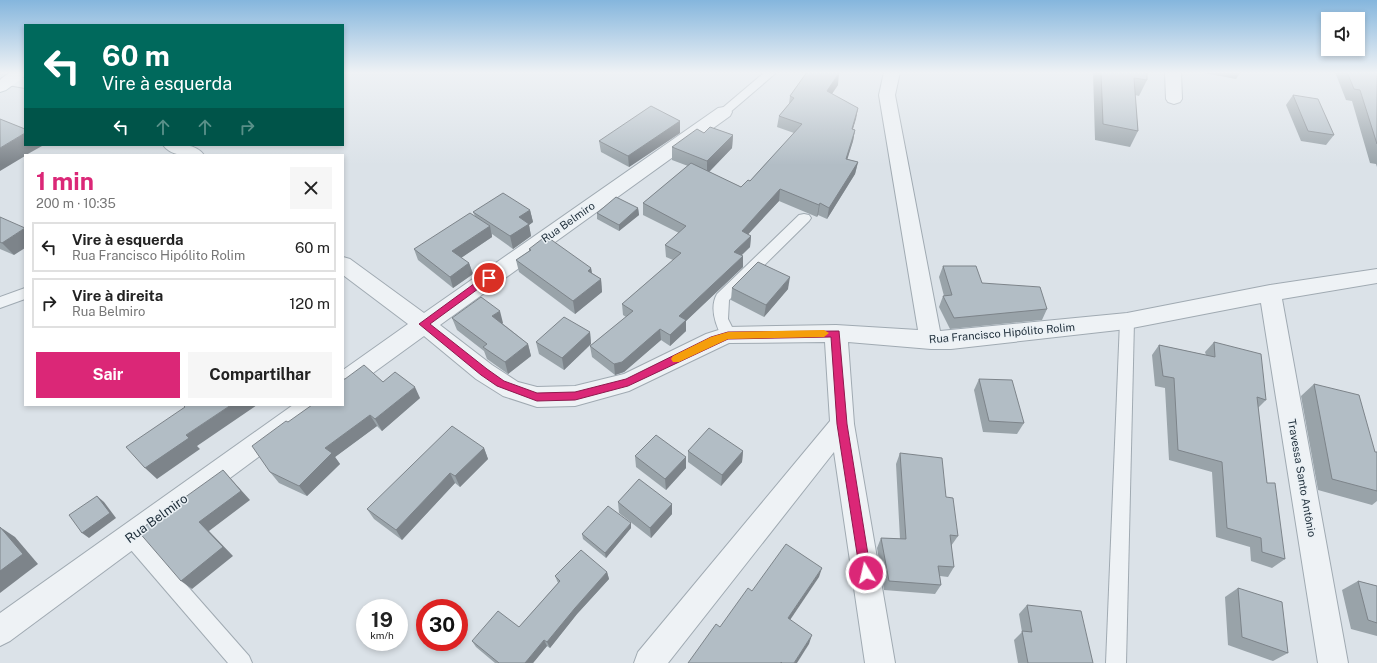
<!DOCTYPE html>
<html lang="pt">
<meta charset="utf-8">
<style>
:root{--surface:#fff;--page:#f6f6f6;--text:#222;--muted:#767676;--line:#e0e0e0;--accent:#db2777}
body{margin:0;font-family:"Public Sans",sans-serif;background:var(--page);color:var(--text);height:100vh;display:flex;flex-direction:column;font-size:15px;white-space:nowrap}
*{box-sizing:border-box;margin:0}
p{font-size:13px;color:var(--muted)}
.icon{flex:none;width:22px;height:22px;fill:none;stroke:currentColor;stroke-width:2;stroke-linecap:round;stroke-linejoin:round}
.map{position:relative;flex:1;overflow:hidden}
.drawer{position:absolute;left:24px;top:154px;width:320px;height:252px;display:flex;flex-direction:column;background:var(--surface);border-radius:0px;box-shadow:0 2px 6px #0003}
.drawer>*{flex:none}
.banner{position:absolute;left:24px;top:24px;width:320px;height:122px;border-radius:0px;box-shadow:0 2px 6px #0003;background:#00695c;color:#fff;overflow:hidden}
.tools{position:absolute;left:1321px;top:12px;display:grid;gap:8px}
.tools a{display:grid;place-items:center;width:44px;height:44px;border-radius:0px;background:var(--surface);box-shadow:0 2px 6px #0003;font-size:20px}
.speed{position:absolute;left:356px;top:599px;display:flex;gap:8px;font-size:20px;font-weight:700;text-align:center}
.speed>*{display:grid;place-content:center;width:52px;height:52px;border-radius:50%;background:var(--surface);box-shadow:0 2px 6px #0003;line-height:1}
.speed small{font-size:10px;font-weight:400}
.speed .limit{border:6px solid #d22;background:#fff;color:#111}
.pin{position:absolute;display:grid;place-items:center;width:34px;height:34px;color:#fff;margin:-17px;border:2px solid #fff;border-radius:50%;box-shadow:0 1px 4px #0007}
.me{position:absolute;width:44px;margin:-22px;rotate:351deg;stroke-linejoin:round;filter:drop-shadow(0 0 3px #0008)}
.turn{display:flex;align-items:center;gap:14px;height:84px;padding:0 12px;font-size:18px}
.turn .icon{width:52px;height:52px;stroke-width:2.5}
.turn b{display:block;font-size:28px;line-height:34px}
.lanes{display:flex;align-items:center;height:38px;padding:0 12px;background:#0003;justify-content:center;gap:20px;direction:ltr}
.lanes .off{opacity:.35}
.round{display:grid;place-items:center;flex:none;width:42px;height:42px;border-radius:0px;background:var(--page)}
.headline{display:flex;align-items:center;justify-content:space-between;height:68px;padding:0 12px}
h1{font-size:24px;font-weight:700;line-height:30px;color:var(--accent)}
.action{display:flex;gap:8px;margin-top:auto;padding:8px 12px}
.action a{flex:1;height:46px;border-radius:0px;background:var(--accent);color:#fff;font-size:16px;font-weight:700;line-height:46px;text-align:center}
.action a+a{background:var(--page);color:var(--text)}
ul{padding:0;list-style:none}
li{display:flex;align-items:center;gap:12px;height:50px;margin:0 8px 6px;padding:0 4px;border:2px solid var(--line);border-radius:0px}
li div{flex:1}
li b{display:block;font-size:15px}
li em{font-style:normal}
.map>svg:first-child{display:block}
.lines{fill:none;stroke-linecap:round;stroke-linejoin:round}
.lane-casing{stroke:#a0aab2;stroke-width:2}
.street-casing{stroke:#a0aab2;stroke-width:2}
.primary-casing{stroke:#99a9b4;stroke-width:2}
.lane{fill:#eef2f5;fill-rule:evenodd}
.street{fill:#eef2f5;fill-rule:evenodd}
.primary{fill:#fff;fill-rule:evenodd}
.wall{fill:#99a3a9}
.shaded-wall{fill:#7d848a}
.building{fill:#b2bdc5;stroke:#7d848a}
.route{fill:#db2777;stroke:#8e194d}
.slow{fill:#f59e0b}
.labels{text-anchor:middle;stroke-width:3;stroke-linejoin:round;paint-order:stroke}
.street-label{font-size:11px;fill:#24333f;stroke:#ebf1f5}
.near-street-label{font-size:13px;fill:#24333f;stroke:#ebf1f5}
</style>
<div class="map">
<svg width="1377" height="663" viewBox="0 0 1377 663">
<rect width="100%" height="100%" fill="#dbe2e8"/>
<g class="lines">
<defs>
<g id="lane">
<polygon points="765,72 777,72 728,114 720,114 718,112 720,110"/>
<path d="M804,214L809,215L811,218L809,221L729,300L728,319L736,335L733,339L728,341L723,339C716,326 709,308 717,294L799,215Z"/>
<polygon points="25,288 25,299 0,308 0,297"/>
<polygon points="1127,315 1132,317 1134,321 1126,663 1106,663 1120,321 1122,317"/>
<polygon points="131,527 138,530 249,656 252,663 228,663 124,542 122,536 124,530"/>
</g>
<g id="street">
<polygon points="884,72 900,72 895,95 940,331 1127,313 1270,285 1377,269 1377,283 1282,299 1348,663 1318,663 1261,303 1127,329 951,349 931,349 848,342 854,424 895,663 865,663 834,452 668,663 634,663 638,652 830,421 825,342 729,343 629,391 575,406 537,407 503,396 476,379 424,336 351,389 343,391 343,370 408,324 343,275 343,257 350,259 424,313 718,108 724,107 730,108 732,112 730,116 440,325 492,365 518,382 537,387 575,386 624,374 706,334 728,327 836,325 918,330 879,95"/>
<polygon points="1165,72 1181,72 1182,99 1180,102 1174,104 1168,102 1166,99"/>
<polygon points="8,76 25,78 25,88 2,84 0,81 2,78"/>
<path d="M163,145C177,145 195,142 204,155C191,155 172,158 163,145Z"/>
<polygon points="293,405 323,405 319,412 10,641 0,646 0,613"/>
</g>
<polygon id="primary" points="10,72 25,72 25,76 6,90 0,92 0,80"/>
</defs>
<!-- lane casing -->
<use href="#lane" class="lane-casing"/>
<!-- street casing -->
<use href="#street" class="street-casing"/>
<!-- primary casing -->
<use href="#primary" class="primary-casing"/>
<!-- lane -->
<use href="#lane" class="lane"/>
<!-- street -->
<use href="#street" class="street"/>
<!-- primary -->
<use href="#primary" class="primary"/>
</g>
<!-- wall -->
<g class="wall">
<polygon points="1093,72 1147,72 1147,80 1139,96 1135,95 1138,131 1130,147 1095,140"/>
<polygon points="1204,72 1240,72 1240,73 1236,79 1204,73"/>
<polygon points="1335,72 1377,72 1377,167 1376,164 1370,163 1352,101 1346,100"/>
<polygon points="838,85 831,94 858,108 853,129 855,130 853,141 847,159 858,162 855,174 827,219 818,215 817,217 779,201 748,234 751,236 750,247 742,255 743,267 686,321 686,331 670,346 661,340 624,372 615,375 592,357 590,346 626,317 623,315 622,304 673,260 666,257 665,245 679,233 643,215 643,203 688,166 672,160 672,147 704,133 733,135 732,148 709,172 741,187 750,181 794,133 777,127 779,116 789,104 790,96"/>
<polygon points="1293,95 1334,135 1326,145 1301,141 1286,105"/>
<polygon points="680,121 680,133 629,167 601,152 599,141"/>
<polygon points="638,208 639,215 619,231 597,219 597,213"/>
<polygon points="530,210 533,222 529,225 531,236 513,249 492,234 492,237 461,258 469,263 473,274 453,288 418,260 414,249 475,216 473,212"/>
<polygon points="0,217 14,255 0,249"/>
<polygon points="529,249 591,268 592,273 601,279 602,292 575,314 519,272 516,260 529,251"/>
<polygon points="943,266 982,283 1047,309 1042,320 950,329 939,307 943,296 944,296 939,277"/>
<polygon points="732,288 788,289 764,317 731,300"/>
<polygon points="452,318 503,323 502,323 528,344 531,356 508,374 487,359 484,351 457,330"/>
<polygon points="590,332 591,344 564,370 539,354 536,342"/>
<polygon points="1214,342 1266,400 1258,408 1267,483 1285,559 1272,568 1251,561 1250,547 1216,537 1212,472 1169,460 1165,388 1155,386 1152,355 1159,345 1206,355 1205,352"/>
<polygon points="979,379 1024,423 1017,434 983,432 974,390"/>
<polygon points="383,382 420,398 382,431 377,426 335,457 340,464 307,496 279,483 270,472 288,422"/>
<polygon points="1314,384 1375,452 1377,452 1377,501 1372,505 1318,490 1301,396"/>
<polygon points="484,448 488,459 460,487 455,483 402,540 374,519 367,509"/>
<polygon points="688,451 743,451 742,462 721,486 688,462"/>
<polygon points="900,453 946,497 958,536 951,546 954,567 948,577 940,576 941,585 935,594 884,590 877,548 881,538 900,539 896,464"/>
<polygon points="635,456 686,457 686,468 666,490 636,467"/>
<polygon points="618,502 672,504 672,514 651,538 619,513"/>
<polygon points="631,528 606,558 583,539 582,534"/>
<polygon points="607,572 609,579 577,614 550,648 547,646 533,663 495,663 476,647 472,641 519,627 558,583 555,576"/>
<polygon points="1358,581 1377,586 1377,636 1351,629 1342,590"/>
<polygon points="1238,588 1288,653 1273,661 1228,645 1225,597"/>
<polygon points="1027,605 1093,663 1018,663 1014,640 1022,632 1019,614"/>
</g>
<!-- shaded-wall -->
<g class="shaded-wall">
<polygon points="839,73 838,85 826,103 827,91"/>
<polygon points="858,108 856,119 849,141 852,129"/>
<polygon points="680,121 680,133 629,167 628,156"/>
<polygon points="855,130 853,141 844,170 846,159"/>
<polygon points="25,133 25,145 41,145 42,146 26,155 25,155 25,156 0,171 0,148"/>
<polygon points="733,135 732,148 707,174 707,161"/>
<polygon points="858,162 855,174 827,219 829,208"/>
<polygon points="780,189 779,201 741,242 742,231"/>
<polygon points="820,203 818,215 817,217 819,205"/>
<polygon points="638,208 639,215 619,231 619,225"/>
<polygon points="530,210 533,222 529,225 531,236 513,249 510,236 519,217"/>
<polygon points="490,226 492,237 455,262 452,251"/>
<polygon points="25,228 25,248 14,255 2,243"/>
<polygon points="751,236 750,247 733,263 734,252"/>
<polygon points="743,256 743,267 686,321 686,331 670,346 670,335 679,316"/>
<polygon points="469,263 473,274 453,288 450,277"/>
<polygon points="591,268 593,280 588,271"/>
<polygon points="790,277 788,289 764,317 766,305"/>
<polygon points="601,279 602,292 575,314 573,301"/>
<polygon points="500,311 503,323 496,328 492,316"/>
<polygon points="660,329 661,340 624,372 615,375 614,364"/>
<polygon points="590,332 591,344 564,370 562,358"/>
<polygon points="528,344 531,356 508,374 505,362"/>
<polygon points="415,387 420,398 382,431 375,419"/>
<polygon points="231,405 257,405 197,446 200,449 157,479 145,468 186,435"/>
<polygon points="370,415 377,426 335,457 340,464 307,496 299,486 325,448"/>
<polygon points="484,448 488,459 460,487 455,476"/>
<polygon points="743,451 742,462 721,486 722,475"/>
<polygon points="686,457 686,468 666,490 665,479"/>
<polygon points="223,470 250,500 209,531 233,556 192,589 181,581 199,522"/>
<polygon points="450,473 455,483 402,540 396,530"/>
<polygon points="97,496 104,502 116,518 89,538 82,533"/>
<polygon points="672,504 672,514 651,538 650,528"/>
<polygon points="631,523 631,528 606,558 605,553"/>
<polygon points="0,527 15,537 38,564 0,593"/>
<polygon points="822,568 819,577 786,626 788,618"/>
<polygon points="607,572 609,579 577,614 550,648 547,642 575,608"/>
<polygon points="812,635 809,644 797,663 794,663"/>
<polygon points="544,640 547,646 533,663 525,663"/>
</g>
<!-- building -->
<g class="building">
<polygon points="807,72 835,72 839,73 827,91 858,108 852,129 855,130 846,159 858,162 829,208 820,203 819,205 780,189 742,231 751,236 734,252 743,256 679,316 686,320 670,335 660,329 622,362 614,364 590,346 633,311 622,304 681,253 665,245 686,226 643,203 691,163 741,187 748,180 750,181 802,124 779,116 794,98 790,96"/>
<polygon points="1101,72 1147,72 1147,80 1134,78 1138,131 1103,124"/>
<polygon points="1347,72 1377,72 1377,144 1360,90 1354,89"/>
<polygon points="1293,95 1318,99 1334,135 1308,131"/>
<polygon points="651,106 680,121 628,156 599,141"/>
<polygon points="0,119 25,129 25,133 0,148"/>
<polygon points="710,127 733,135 707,161 672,147 697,129 704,133"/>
<polygon points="503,193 530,210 519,217 529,224 510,236 473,212"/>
<polygon points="616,197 638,208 619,225 597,213"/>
<polygon points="470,213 490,226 452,251 469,263 450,277 414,249"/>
<polygon points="0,217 25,228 2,243 0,242"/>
<polygon points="546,236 591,268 588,271 601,279 573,301 516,260 531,250 529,249"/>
<polygon points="758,262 790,277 766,305 732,288"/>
<polygon points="943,266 976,266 982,283 1040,287 1047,309 954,318 943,296 952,295"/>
<polygon points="481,297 500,311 492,316 528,344 505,362 483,347 487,344 452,318"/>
<polygon points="564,317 590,332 562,358 536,342"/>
<polygon points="1214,342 1261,354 1266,400 1257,397 1267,483 1275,483 1285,559 1262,552 1261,538 1227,528 1222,462 1178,450 1174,378 1163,376 1159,345 1215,357"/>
<polygon points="364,365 383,382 395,372 415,387 375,419 370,415 325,448 332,453 299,486 270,472 252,446 286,421 288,422 312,405 343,405 343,379 345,379"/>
<polygon points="979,379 1012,380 1024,423 989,421"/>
<polygon points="1314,384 1359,395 1375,452 1377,452 1377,491 1332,479"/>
<polygon points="183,405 231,405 186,435 189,438 145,468 126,447 185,407"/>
<polygon points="452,426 484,448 455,476 450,473 396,530 367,509"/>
<polygon points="709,428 743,451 722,475 688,451"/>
<polygon points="656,435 686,457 665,479 635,456"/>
<polygon points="900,453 942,458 946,497 953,498 958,536 950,535 954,567 938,566 941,585 889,581 881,538 906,539"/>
<polygon points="223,470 241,491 199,522 223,547 181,581 138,531"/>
<polygon points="639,479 672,504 650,528 618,502"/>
<polygon points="97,496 110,513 82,533 69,515"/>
<polygon points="608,506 631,523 605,553 582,534"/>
<polygon points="0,527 23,554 0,571"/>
<polygon points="786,544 822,568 788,618 812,635 794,663 782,663 781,662 781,663 688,663 716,624 720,627 748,588 752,591"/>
<polygon points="581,550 607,572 575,608 547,642 544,640 525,663 499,663 472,641 498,611 519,627 560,581 555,576"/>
<polygon points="1358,581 1377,586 1377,623 1368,620"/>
<polygon points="1238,588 1282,602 1288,653 1242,637"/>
<polygon points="1027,605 1081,611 1093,663 1028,663 1022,631 1032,632"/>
</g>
<!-- sky -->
<linearGradient id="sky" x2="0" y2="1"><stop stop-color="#85b6dd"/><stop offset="0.44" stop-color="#eff2f5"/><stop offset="1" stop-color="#eff2f5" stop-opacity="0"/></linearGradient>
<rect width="1377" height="165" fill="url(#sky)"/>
<!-- route -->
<polygon class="route" points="486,275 492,275 493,278 430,324 487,369 504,381 537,393 575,392 626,379 711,337 728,332 839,331 847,424 871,573 870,577 866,579 862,577 860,573 837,424 831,337 728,339 628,386 575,400 537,401 497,386 481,375 419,324"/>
<!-- slow -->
<polygon class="slow" points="824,330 829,333 824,337 728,339 679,362 673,362 671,359 673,356 711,337 728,332"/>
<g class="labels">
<!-- street labels -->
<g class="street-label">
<text transform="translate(568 222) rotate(-35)" y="4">Rua Belmiro</text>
<text transform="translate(1002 333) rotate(-5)" y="4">Rua Francisco Hipólito Rolim</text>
<text transform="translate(1302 478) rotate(80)" y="4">Travessa Santo Antônio</text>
</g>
<!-- near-street labels -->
<g class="near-street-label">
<text transform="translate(156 518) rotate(-36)" y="5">Rua Belmiro</text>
</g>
</g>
</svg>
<div class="tools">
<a><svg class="icon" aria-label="sound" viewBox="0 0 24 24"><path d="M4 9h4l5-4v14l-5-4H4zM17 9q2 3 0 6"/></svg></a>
</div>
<div class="speed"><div>19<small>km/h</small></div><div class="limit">30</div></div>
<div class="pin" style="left:489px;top:278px;background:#d93025"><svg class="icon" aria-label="arrive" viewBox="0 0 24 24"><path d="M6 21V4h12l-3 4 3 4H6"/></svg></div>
<svg class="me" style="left:866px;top:573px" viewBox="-20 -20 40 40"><circle r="17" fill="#db2777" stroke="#fff" stroke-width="3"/><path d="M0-11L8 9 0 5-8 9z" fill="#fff"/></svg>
<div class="banner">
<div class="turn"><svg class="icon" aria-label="left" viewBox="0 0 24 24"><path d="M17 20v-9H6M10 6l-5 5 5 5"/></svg><div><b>60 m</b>Vire à esquerda</div></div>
<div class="lanes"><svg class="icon" aria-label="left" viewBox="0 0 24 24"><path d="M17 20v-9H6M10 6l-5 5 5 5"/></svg><svg class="icon off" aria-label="ahead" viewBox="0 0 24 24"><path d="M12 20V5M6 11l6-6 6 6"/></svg><svg class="icon off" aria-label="ahead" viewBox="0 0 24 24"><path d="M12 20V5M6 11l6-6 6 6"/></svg><svg class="icon off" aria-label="right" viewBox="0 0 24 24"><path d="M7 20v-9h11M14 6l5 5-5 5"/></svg></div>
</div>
<section class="drawer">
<div class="headline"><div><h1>1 min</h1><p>200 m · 10:35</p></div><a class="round"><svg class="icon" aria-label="close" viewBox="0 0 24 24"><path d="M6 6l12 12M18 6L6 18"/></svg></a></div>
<ul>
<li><svg class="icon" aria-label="left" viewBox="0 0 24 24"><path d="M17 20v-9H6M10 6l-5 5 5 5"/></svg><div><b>Vire à esquerda</b><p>Rua Francisco Hipólito Rolim</p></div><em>60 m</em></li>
<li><svg class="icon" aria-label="right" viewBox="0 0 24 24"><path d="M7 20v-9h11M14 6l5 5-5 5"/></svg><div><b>Vire à direita</b><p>Rua Belmiro</p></div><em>120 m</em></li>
</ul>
<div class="action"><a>Sair</a><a>Compartilhar</a></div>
</section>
</div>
